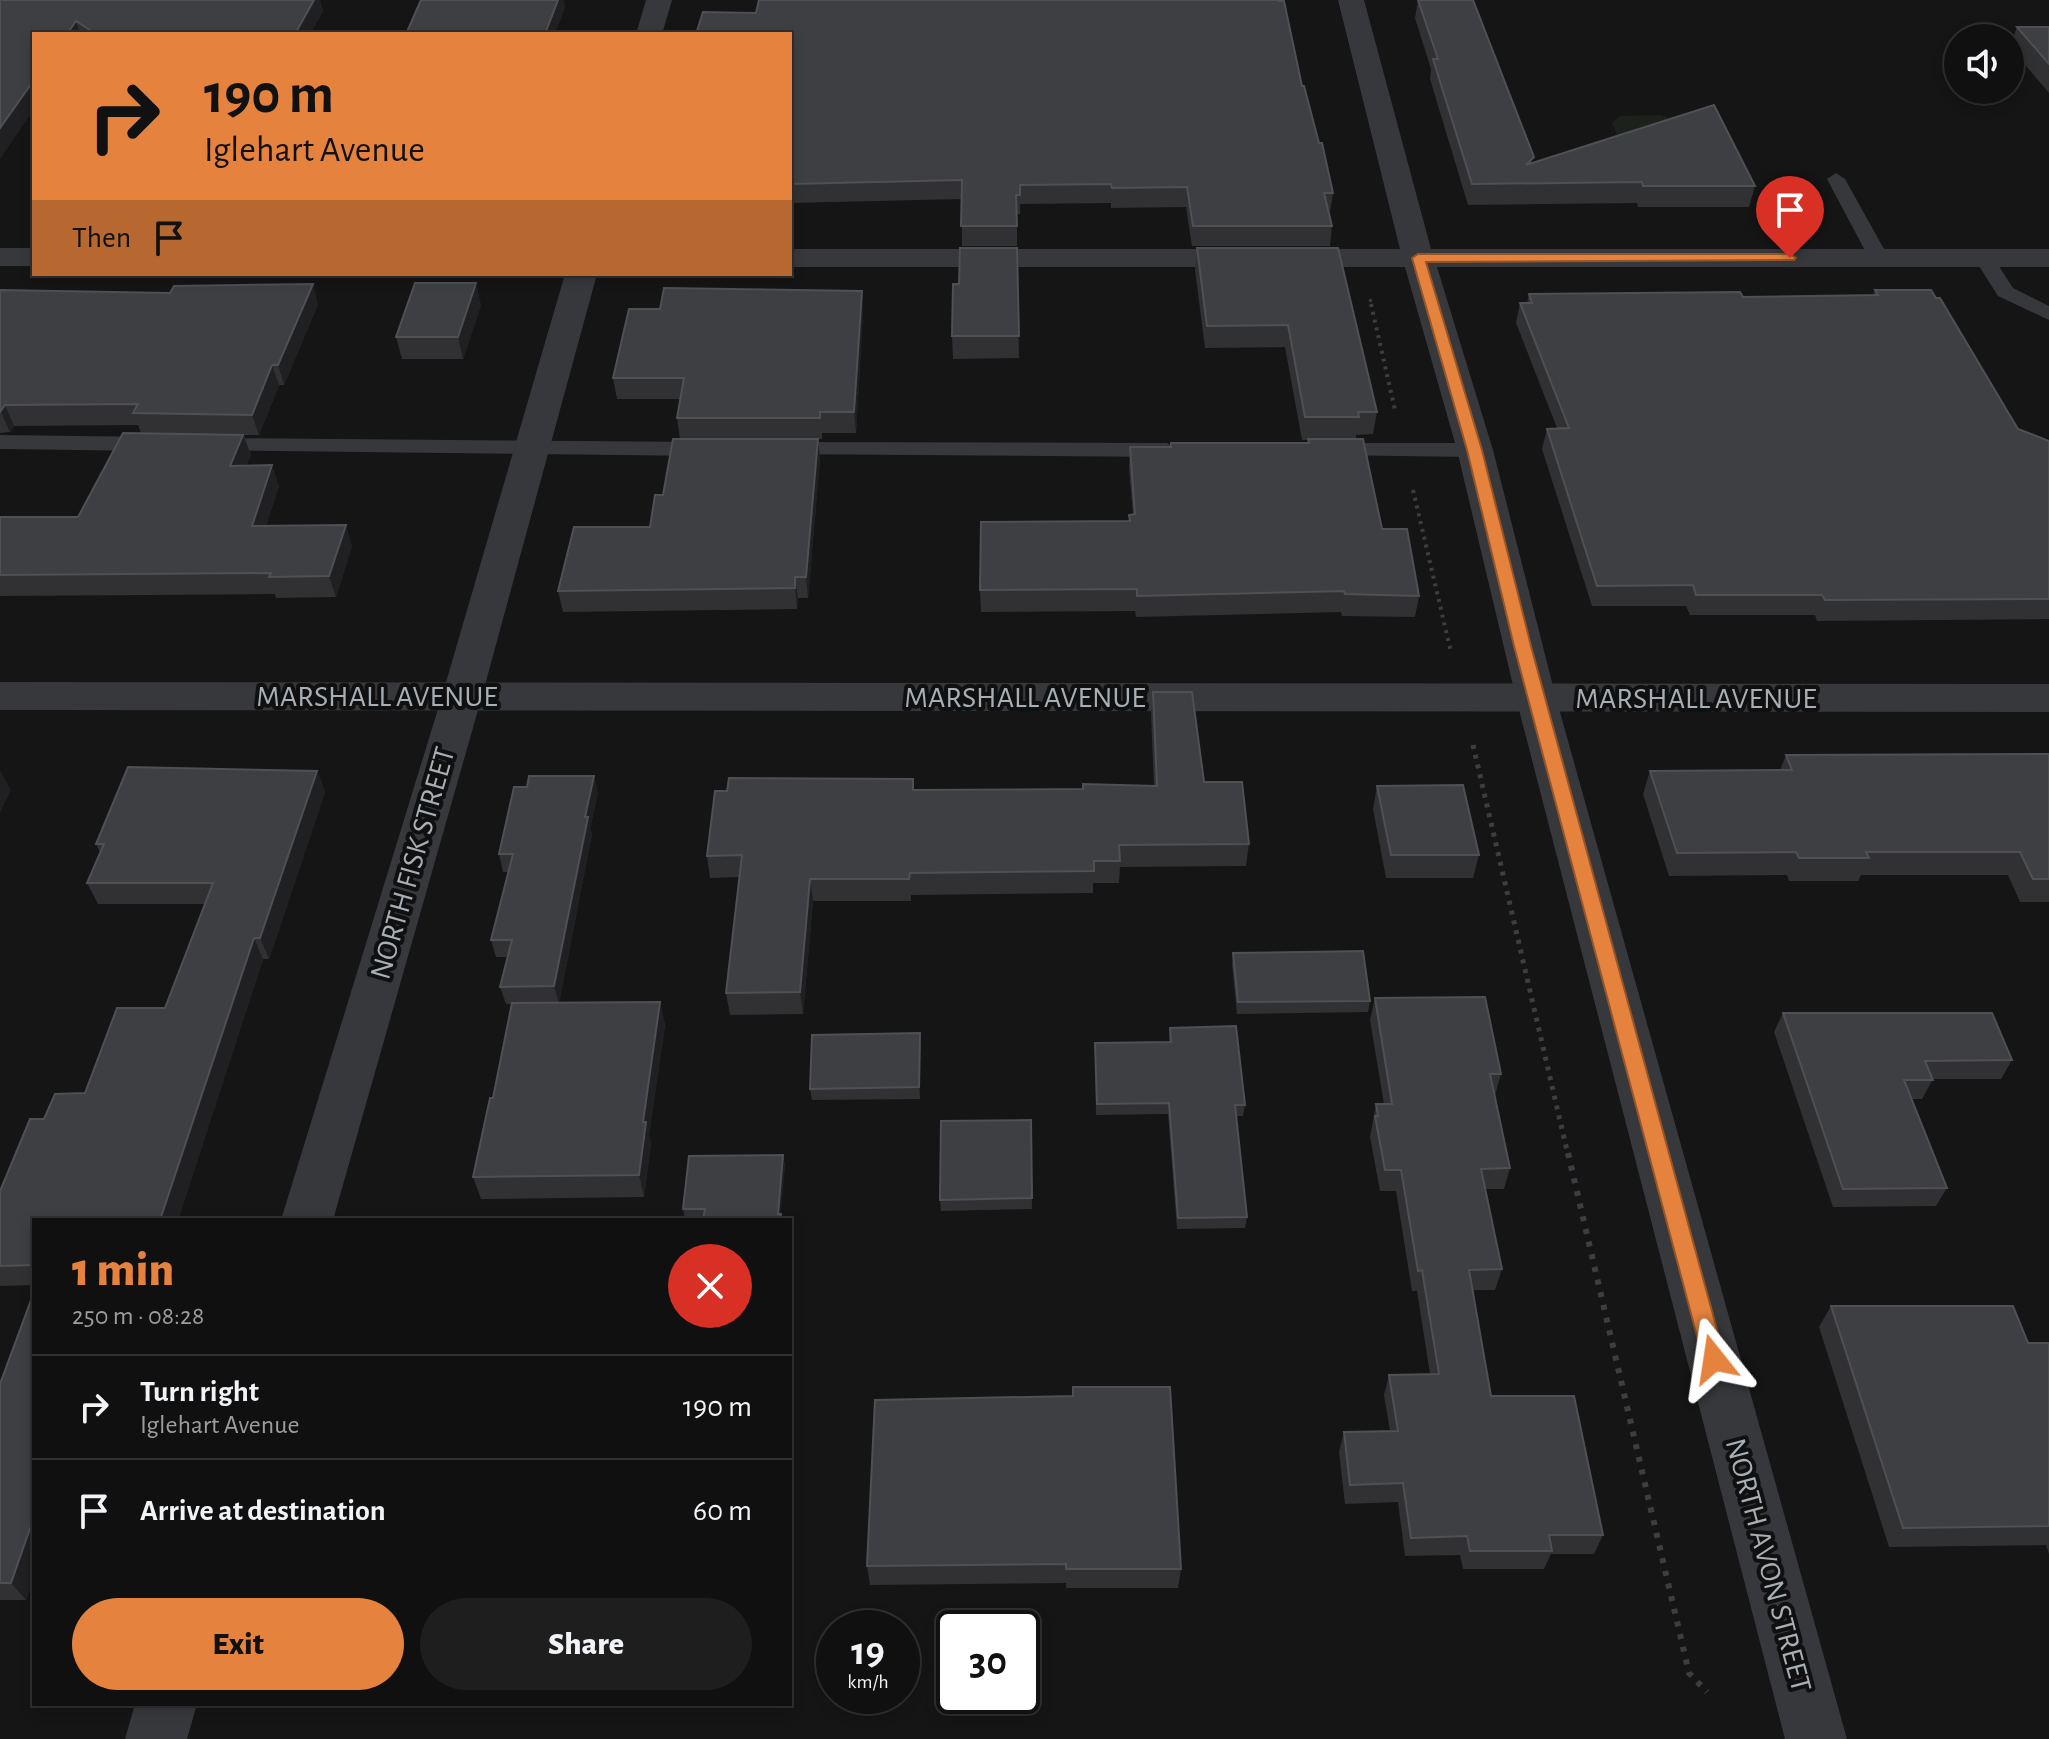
<!DOCTYPE html>
<meta charset="utf-8">
<style>
:root{--surface:#101010;--page:#1e1e1e;--text:#f1f3f6;--muted:#9c9d9f;--line:#303030;--accent:#e5833e}
body{margin:0;font-family:"Alegreya Sans",sans-serif;background:var(--page);color:var(--text);height:100vh;display:flex;flex-direction:column;font-size:30px;white-space:nowrap}
*{box-sizing:border-box;margin:0}
p{font-size:26px;color:var(--muted)}
.icon{flex:none;width:44px;height:44px;fill:none;stroke:currentColor;stroke-width:2;stroke-linecap:round;stroke-linejoin:round}
.map{position:relative;flex:1;overflow:hidden}
.sheet{position:absolute;left:32px;top:1218px;width:760px;height:488px;display:flex;flex-direction:column;background:var(--surface);border-radius:0px;box-shadow:0 4px 12px #0003,0 0 0 2px var(--line)}
.sheet>*{flex:none}
.guide{position:absolute;left:32px;top:32px;width:760px;height:244px;border-radius:0px;box-shadow:0 4px 12px #0003,0 0 0 2px var(--line);background:#e5833e;color:#111;overflow:hidden}
.controls{position:absolute;left:1944px;top:24px;display:grid;gap:16px}
.controls a{display:grid;place-items:center;width:80px;height:80px;border-radius:50%;background:var(--surface);box-shadow:0 4px 12px #0003,0 0 0 2px var(--line);font-size:40px}
.speed{position:absolute;left:816px;top:1610px;display:flex;gap:16px;font-size:40px;font-weight:700;text-align:center}
.speed>*{display:grid;place-content:center;width:104px;height:104px;border-radius:50%;background:var(--surface);box-shadow:0 4px 12px #0003,0 0 0 2px var(--line);line-height:1}
.speed small{font-size:20px;font-weight:400}
.speed .limit{border:4px solid #111;border-radius:12px;background:#fff;color:#111}
.pin{position:absolute;display:grid;place-items:center;width:68px;height:68px;color:#fff;margin:-82px -34px;border-radius:50% 50% 50% 0;rotate:-45deg;box-shadow:0 0 8px #0007}
.pin .icon{rotate:45deg}
.me{position:absolute;width:88px;margin:-44px;rotate:345deg;stroke-linejoin:round;filter:drop-shadow(0 0 6px #0008)}
.turn{display:flex;align-items:center;gap:28px;height:168px;padding:0 40px;font-size:36px}
.turn .icon{width:104px;height:104px;stroke-width:2.5}
.turn b{display:block;font-size:56px;line-height:68px}
.then{display:flex;align-items:center;height:76px;padding:0 40px;background:#0003;gap:16px;font-size:30px}
.round{display:grid;place-items:center;flex:none;width:84px;height:84px;border-radius:42px;background:var(--page)}
.overview{display:flex;align-items:center;justify-content:space-between;height:136px;padding:0 40px}
h1{font-size:48px;font-weight:800;line-height:60px;color:var(--accent)}
.cta{display:flex;gap:16px;margin-top:auto;padding:16px 40px}
.cta a{flex:1;height:92px;border-radius:48px;background:var(--accent);color:#111;font-size:32px;font-weight:800;line-height:92px;text-align:center}
.cta a+a{background:var(--page);color:var(--text)}
ul{padding:0;list-style:none}
li{display:flex;align-items:center;gap:24px;height:104px;padding:0 40px;border-top:2px solid var(--line)}
li div{flex:1}
li b{display:block;font-size:30px}
li em{font-style:normal}
.map>svg:first-child{display:block}
.green{fill:#1c211b}
.lines{fill:none;stroke-linecap:round;stroke-linejoin:round}
.path-far3{stroke:#3c3f42;stroke-width:3;stroke-dasharray:3 4;stroke-linecap:butt}
.path-far2{stroke:#3c3f42;stroke-width:4;stroke-dasharray:3 5;stroke-linecap:butt}
.path-far1{stroke:#3c3f42;stroke-width:5;stroke-dasharray:4 6;stroke-linecap:butt}
.path{stroke:#3c3f42;stroke-width:6;stroke-dasharray:5 8;stroke-linecap:butt}
.service{fill:#36383b;fill-rule:evenodd}
.minor{fill:#36383b;fill-rule:evenodd}
.tertiary{fill:#36383b;fill-rule:evenodd}
.wall{fill:#313134}
.shaded-wall{fill:#202022}
.building{fill:#3e3f42;stroke:#4e5054;stroke-width:2}
.route{fill:#e5833e;stroke:#955528;stroke-width:2}
.labels{text-anchor:middle;stroke-width:8;stroke-linejoin:round;paint-order:stroke}
.street-label{font-size:30px;fill:#a7afb5;stroke:#101011}
</style>
<div class="map">
<svg width="2049" height="1739" viewBox="0 0 2049 1739">
<rect width="100%" height="100%" fill="#151516"/>
<!-- green -->
<polygon class="green" points="1661,115 1680,123 1624,155 1612,122 1621,116"/>
<g class="lines">
<!-- path-far3 -->
<polyline class="path-far3" points="1370,299 1372,306"/>
<!-- path-far2 -->
<g class="path-far2">
<polyline points="1371,304 1395,410"/>
<polyline points="1413,490 1451,652"/>
</g>
<!-- path-far1 -->
<polyline class="path-far1" points="1473,745 1568,1155"/>
<!-- path -->
<polyline class="path" points="1568,1153 1689,1673 1707,1692"/>
<!-- service -->
<g class="service">
<polygon points="1836,173 1845,179 1889,258 1886,262 1872,262 1869,258 1827,179"/>
<polygon points="1984,252 1991,254 2013,288 2049,306 2049,320 1998,296 1974,258"/>
<polygon points="0,435 155,437 166,444 155,451 0,449"/>
<polygon points="209,438 707,442 718,449 707,456 201,450 198,445 201,440"/>
<polygon points="781,442 1167,443 1178,450 1167,457 773,454 770,449"/>
<polygon points="1329,443 1475,443 1486,450 1475,457 1321,455 1318,450 1321,445"/>
</g>
<!-- minor -->
<g class="minor">
<polygon points="646,0 672,0 662,34 636,34"/>
<polygon points="1338,0 1364,0 1431,249 2049,249 2049,267 1437,267 1493,450 1556,698 1847,1739 1785,1739 1516,698 1457,450 1405,267 790,267 790,249 1400,249"/>
<rect x="0" y="248" width="34" height="18"/>
<polygon points="565,274 597,274 482,696 333,1220 281,1220 442,696"/>
<polygon points="135,1704 197,1704 187,1739 125,1739"/>
</g>
<!-- tertiary -->
<polygon class="tertiary" points="0,682 2049,684 2049,712 0,710"/>
</g>
<!-- wall -->
<g class="wall">
<polygon points="0,0 320,0 323,11 310,34 34,34"/>
<polygon points="1418,0 1473,0 1532,163 1755,186 1749,207 1638,207 1637,203 1468,205 1430,79 1431,69 1415,18"/>
<polygon points="2017,27 2049,27 2049,93 2010,47"/>
<polygon points="790,34 1302,86 1333,193 1330,212 1329,212 1332,226 1330,246 1192,246 1186,207 1111,208 1111,203 1020,204 1020,214 1017,214 1017,246 962,246 962,199 790,203"/>
<polygon points="1017,248 1019,358 953,359 952,336 959,284"/>
<polygon points="1197,248 1338,248 1377,412 1373,434 1356,435 1356,439 1382,529 1419,596 1415,617 1342,616 1341,612 1136,617 1135,611 981,612 980,590 1129,521 1129,515 1133,515 1129,469 1130,447 1308,443 1308,440 1302,440 1285,347 1205,348 1195,270"/>
<polygon points="0,290 318,304 284,385 279,385 259,435 244,435 251,455 246,466 279,486 266,526 352,546 336,597 276,598 275,594 0,596 0,517 78,517 141,433 138,425 14,426 10,432 0,433"/>
<polygon points="1875,290 2018,429 2049,441 2049,619 1817,621 1815,615 1690,615 1686,606 1592,606 1542,449 1547,429 1557,428 1516,323 1520,303 1527,303 1529,294 1743,297 1873,295"/>
<polygon points="481,305 463,359 402,359 396,337"/>
<polygon points="863,312 856,433 822,433 822,439 818,439 820,459 808,598 798,598 797,609 563,612 558,591 650,527 663,495 680,439 677,418 680,399 617,399 613,378"/>
<polygon points="1153,692 1204,782 1249,844 1246,866 1120,867 1119,883 1093,883 1093,893 911,895 911,901 813,901 803,1014 730,1015 726,993 739,877 710,878 707,856 727,791 913,779 914,790 1083,789 1154,786 1151,714"/>
<polygon points="2049,754 2049,902 2020,902 2008,875 1861,875 1858,881 1789,881 1787,875 1669,876 1643,794 1650,771 1780,770 1786,755"/>
<polygon points="317,771 325,792 269,959 263,959 178,1220 34,1220 34,1285 0,1286 0,1191 44,1119 85,1093 165,1008 204,904 98,904 87,883 100,852 96,844"/>
<polygon points="1377,786 1479,855 1473,878 1386,878 1373,809"/>
<polygon points="527,787 598,793 590,828 592,834 559,1003 660,1002 665,1025 649,1135 651,1144 644,1197 481,1199 473,1177 493,1098 512,1004 506,1004 500,987 508,957 496,957 491,940 509,872 503,872 499,854"/>
<polygon points="1233,953 1370,1001 1368,1012 1237,1014 1232,965"/>
<polygon points="1375,998 1501,1074 1495,1095 1510,1168 1504,1189 1485,1189 1502,1269 1495,1290 1473,1290 1491,1396 1603,1535 1594,1554 1551,1554 1544,1569 1463,1569 1460,1555 1405,1556 1398,1502 1345,1504 1339,1452 1344,1432 1390,1431 1384,1395 1389,1375 1430,1374 1417,1291 1412,1291 1396,1191 1380,1191 1370,1137 1376,1104 1384,1104 1370,1020"/>
<polygon points="1783,1013 2012,1060 2001,1079 1933,1079 1922,1099 1912,1099 1947,1188 1936,1206 1833,1207 1774,1032"/>
<polygon points="1170,1028 1245,1105 1243,1116 1236,1116 1247,1217 1245,1228 1177,1229 1168,1114 1096,1115 1095,1043 1169,1042"/>
<polygon points="920,1033 920,1099 812,1100 810,1089"/>
<polygon points="1031,1120 1032,1209 941,1211 940,1200"/>
<polygon points="783,1155 785,1166 780,1214 782,1220 685,1220 683,1209"/>
<polygon points="34,1292 34,1577 26,1600 0,1600 0,1384"/>
<polygon points="1831,1306 2028,1343 2049,1343 2049,1554 2046,1545 1889,1547 1819,1327"/>
<polygon points="875,1400 1181,1569 1178,1588 1066,1588 1066,1583 870,1585 867,1566"/>
</g>
<!-- shaded-wall -->
<g class="shaded-wall">
<polygon points="314,0 320,0 323,11 310,34 295,34"/>
<polygon points="558,0 564,0 565,8 555,34 545,34"/>
<polygon points="76,21 80,34 67,34"/>
<polygon points="34,80 34,109 0,159 0,128"/>
<polygon points="476,283 481,305 463,359 458,337"/>
<polygon points="313,284 318,304 284,385 278,365"/>
<polygon points="862,291 863,312 856,433 854,412"/>
<polygon points="272,365 279,385 259,435 252,415"/>
<polygon points="5,405 14,426 10,432 1,412"/>
<polygon points="243,435 251,455 238,487 230,466"/>
<polygon points="818,439 820,459 808,598 806,577"/>
<polygon points="272,465 279,486 259,547 252,526"/>
<polygon points="346,525 352,546 336,597 329,576"/>
<polygon points="795,577 798,598 797,609 795,588"/>
<polygon points="0,770 11,790 0,813"/>
<polygon points="317,771 325,792 269,959 260,938"/>
<polygon points="594,776 598,793 590,828 592,834 559,1004 554,986 585,817"/>
<polygon points="810,879 813,901 803,1014 800,992"/>
<polygon points="254,938 263,959 178,1220 160,1220"/>
<polygon points="660,1002 665,1025 649,1135 651,1144 644,1197 639,1175 643,1122"/>
<polygon points="920,1033 921,1045 920,1099 919,1087"/>
<polygon points="783,1155 785,1166 780,1220 778,1214"/>
<polygon points="34,1517 34,1577 26,1600 11,1583"/>
</g>
<!-- building -->
<g class="building">
<polygon points="0,0 314,0 295,34 96,34 76,21 67,34 34,34 34,80 0,128"/>
<polygon points="421,0 558,0 545,34 406,34"/>
<polygon points="759,0 1279,0 1279,1 1284,1 1302,86 1304,86 1319,143 1322,143 1333,193 1324,193 1332,226 1193,226 1187,187 1112,188 1111,184 1020,185 1020,195 1016,195 1017,226 961,226 962,180 790,184 790,34 696,34 703,12 756,13"/>
<polygon points="1418,0 1473,0 1534,157 1526,165 1714,105 1755,186 1643,186 1642,182 1472,184 1433,59 1438,59"/>
<polygon points="2017,27 2049,27 2049,64"/>
<polygon points="960,248 1017,248 1019,336 952,336 953,284 959,284"/>
<polygon points="1197,248 1338,248 1377,412 1358,412 1359,417 1305,417 1288,325 1207,326"/>
<polygon points="415,283 476,283 458,337 396,337"/>
<polygon points="313,284 278,365 272,365 252,415 133,413 138,404 5,405 0,412 0,290 170,293 174,286"/>
<polygon points="664,288 862,291 854,412 820,412 820,418 677,418 684,378 613,378 629,309 660,309"/>
<polygon points="1875,290 1931,290 1936,298 1940,298 2018,429 2049,441 2049,599 1825,600 1822,595 1696,595 1693,585 1597,586 1547,429 1569,428 1520,303 1532,303 1529,294 1740,292 1743,297 1878,295"/>
<polygon points="123,433 243,435 230,466 272,465 252,526 346,525 329,576 269,577 271,573 0,575 0,517 78,517"/>
<polygon points="673,439 818,439 806,577 795,577 795,588 558,591 574,527 650,527 655,495 663,495"/>
<polygon points="1308,439 1363,439 1382,529 1407,529 1419,596 1345,594 1344,591 1137,596 1137,589 980,590 981,522 1130,521 1129,515 1135,514 1130,447 1171,447 1171,443 1309,443"/>
<polygon points="1153,692 1192,692 1204,782 1242,782 1249,844 1119,845 1120,861 1094,861 1094,871 910,873 909,879 810,879 800,992 726,993 742,855 707,856 715,791 727,791 729,778 913,779 913,790 1083,789 1083,784 1157,786"/>
<polygon points="2049,754 2049,879 2033,879 2020,852 1866,852 1869,858 1799,858 1796,852 1677,853 1650,771 1792,770 1786,755"/>
<polygon points="128,767 317,771 260,938 254,938 160,1220 34,1220 34,1265 0,1266 0,1191 30,1119 44,1119 55,1094 85,1093 117,1008 165,1008 213,883 87,883 104,844 96,844"/>
<polygon points="529,776 594,776 585,817 588,817 554,986 500,987 512,940 491,940 513,854 499,854 514,787 527,787"/>
<polygon points="1463,785 1479,855 1391,855 1377,786"/>
<polygon points="1363,951 1370,1001 1238,1002 1233,953"/>
<polygon points="1485,997 1501,1074 1490,1074 1510,1168 1481,1169 1502,1269 1469,1270 1491,1396 1574,1396 1603,1535 1549,1535 1552,1551 1470,1551 1467,1536 1411,1538 1403,1483 1350,1485 1344,1432 1398,1431 1389,1375 1439,1374 1422,1270 1418,1271 1401,1170 1385,1170 1375,1116 1378,1116 1376,1104 1392,1104 1375,998"/>
<polygon points="660,1002 643,1122 646,1122 639,1175 473,1177 490,1098 493,1098 512,1003"/>
<polygon points="1783,1013 1992,1013 2012,1060 1925,1061 1933,1080 1904,1080 1947,1188 1843,1189"/>
<polygon points="1236,1026 1245,1105 1235,1105 1247,1217 1178,1218 1169,1103 1097,1104 1095,1043 1171,1042 1170,1028"/>
<polygon points="920,1033 919,1087 810,1089 812,1035"/>
<polygon points="1031,1120 1032,1198 940,1200 941,1121"/>
<polygon points="783,1155 778,1214 781,1214 780,1220 703,1220 705,1209 683,1209 689,1156"/>
<polygon points="34,1292 34,1517 11,1583 0,1583 0,1384"/>
<polygon points="1831,1306 2013,1306 2028,1343 2049,1343 2049,1526 1903,1528"/>
<polygon points="1073,1387 1170,1387 1181,1569 1066,1569 1066,1564 867,1566 875,1400 1073,1396"/>
</g>
<!-- route -->
<polygon class="route" points="1790,254 1796,258 1794,260 1426,262 1482,450 1531,646 1725,1359 1722,1366 1714,1369 1706,1366 1703,1359 1514,646 1467,450 1412,258 1418,254"/>
<g class="labels">
<!-- street labels -->
<g class="street-label">
<text x="377" y="706">MARSHALL AVENUE</text>
<text x="1025" y="707">MARSHALL AVENUE</text>
<text x="1696" y="708">MARSHALL AVENUE</text>
<text transform="translate(412 863) rotate(-74)" y="10">NORTH FISK STREET</text>
<text transform="translate(1769 1565) rotate(75)" y="10">NORTH AVON STREET</text>
</g>
</g>
</svg>
<div class="controls">
<a><svg class="icon" aria-label="sound" viewBox="0 0 24 24"><path d="M4 9h4l5-4v14l-5-4H4zM17 9q2 3 0 6"/></svg></a>
</div>
<div class="speed"><div>19<small>km/h</small></div><div class="limit">30</div></div>
<div class="pin" style="left:1790px;top:258px;background:#d93025"><svg class="icon" aria-label="arrive" viewBox="0 0 24 24"><path d="M6 21V4h12l-3 4 3 4H6"/></svg></div>
<svg class="me" style="left:1714px;top:1359px" viewBox="-20 -20 40 40"><path d="M0-17L14 15 0 8-14 15z" fill="#e5833e" stroke="#fff" stroke-width="4"/></svg>
<div class="guide">
<div class="turn"><svg class="icon" aria-label="right" viewBox="0 0 24 24"><path d="M7 20v-9h11M14 6l5 5-5 5"/></svg><div><b>190 m</b>Iglehart Avenue</div></div>
<div class="then">Then<svg class="icon" aria-label="arrive" viewBox="0 0 24 24"><path d="M6 21V4h12l-3 4 3 4H6"/></svg></div>
</div>
<section class="sheet">
<div class="overview"><div><h1>1 min</h1><p>250 m · 08:28</p></div><a class="round" style="background:#d93025;color:#fff"><svg class="icon" aria-label="close" viewBox="0 0 24 24"><path d="M6 6l12 12M18 6L6 18"/></svg></a></div>
<ul>
<li><svg class="icon" aria-label="right" viewBox="0 0 24 24"><path d="M7 20v-9h11M14 6l5 5-5 5"/></svg><div><b>Turn right</b><p>Iglehart Avenue</p></div><em>190 m</em></li>
<li><svg class="icon" aria-label="arrive" viewBox="0 0 24 24"><path d="M6 21V4h12l-3 4 3 4H6"/></svg><div><b>Arrive at destination</b></div><em>60 m</em></li>
</ul>
<div class="cta"><a>Exit</a><a>Share</a></div>
</section>
</div>
